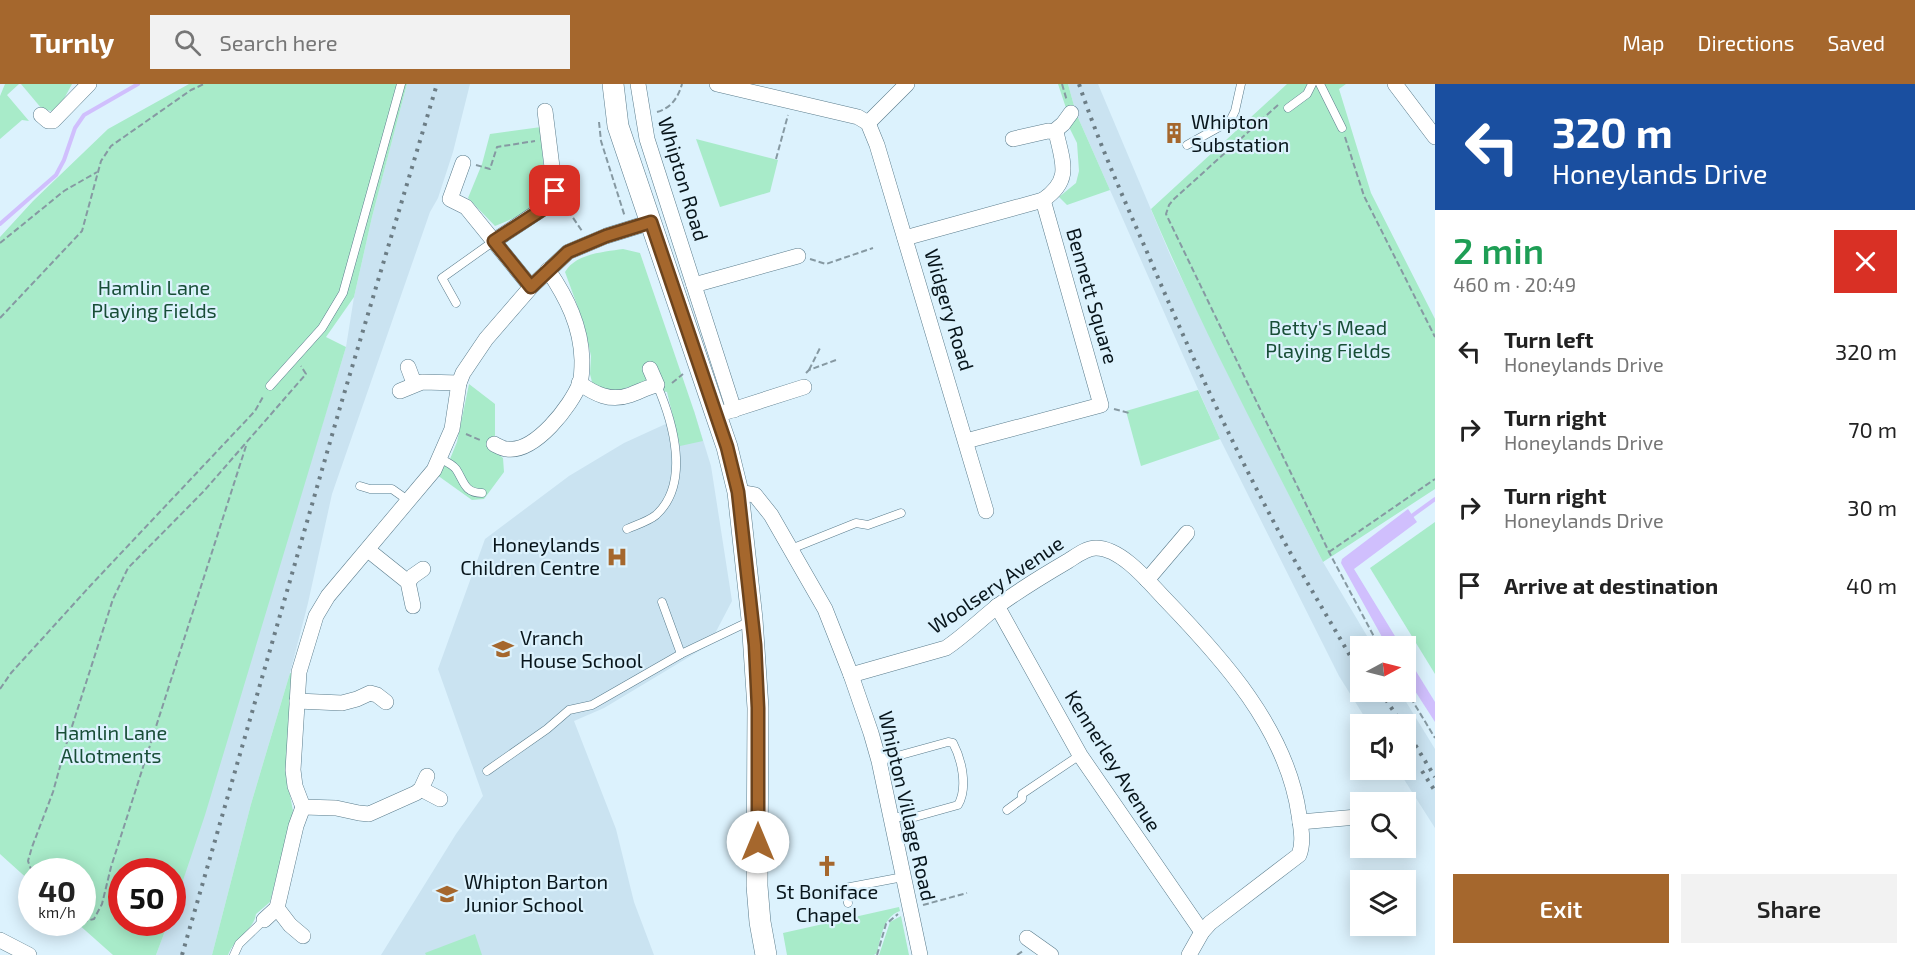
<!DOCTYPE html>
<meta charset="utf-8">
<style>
:root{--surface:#fff;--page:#f2f2f2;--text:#222;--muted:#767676;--accent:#a5672d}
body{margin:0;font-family:"Exo 2",sans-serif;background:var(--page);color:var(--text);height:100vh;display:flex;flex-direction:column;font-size:22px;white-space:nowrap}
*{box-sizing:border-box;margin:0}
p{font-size:20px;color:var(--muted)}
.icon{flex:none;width:33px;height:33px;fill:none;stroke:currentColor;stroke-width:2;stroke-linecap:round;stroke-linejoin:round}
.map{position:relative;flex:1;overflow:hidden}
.drawer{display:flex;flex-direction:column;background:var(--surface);width:480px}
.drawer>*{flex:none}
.hud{background:#1a4fa0;color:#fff;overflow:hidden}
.needle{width:39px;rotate:83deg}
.fabs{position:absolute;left:1350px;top:552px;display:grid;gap:12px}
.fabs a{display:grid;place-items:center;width:66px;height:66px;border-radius:0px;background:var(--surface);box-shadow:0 3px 15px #0003;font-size:30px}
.speed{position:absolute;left:18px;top:774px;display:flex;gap:12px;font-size:30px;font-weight:700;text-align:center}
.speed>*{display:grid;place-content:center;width:78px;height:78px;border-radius:50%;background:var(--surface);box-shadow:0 3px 15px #0003;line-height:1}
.speed small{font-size:15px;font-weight:400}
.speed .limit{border:9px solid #d22;background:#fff;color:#111}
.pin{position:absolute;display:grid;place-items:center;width:51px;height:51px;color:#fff;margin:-26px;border-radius:12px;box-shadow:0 3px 9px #0006}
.me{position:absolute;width:66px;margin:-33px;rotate:0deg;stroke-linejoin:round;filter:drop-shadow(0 0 4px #0008)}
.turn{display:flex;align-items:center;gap:21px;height:126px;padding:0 18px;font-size:27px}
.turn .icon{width:78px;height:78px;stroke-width:2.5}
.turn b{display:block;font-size:42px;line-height:51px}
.round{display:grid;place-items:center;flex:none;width:63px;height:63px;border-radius:0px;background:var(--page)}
.headline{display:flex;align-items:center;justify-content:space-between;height:102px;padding:0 18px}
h1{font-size:36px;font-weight:600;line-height:45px;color:#1e9e55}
.action{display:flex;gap:12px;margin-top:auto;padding:12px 18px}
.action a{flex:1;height:69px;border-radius:0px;background:var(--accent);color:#fff;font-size:24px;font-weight:600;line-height:69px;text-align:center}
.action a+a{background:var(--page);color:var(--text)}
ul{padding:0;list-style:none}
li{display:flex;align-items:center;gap:18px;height:78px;padding:0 18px}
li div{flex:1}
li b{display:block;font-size:22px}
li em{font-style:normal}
header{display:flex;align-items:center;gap:36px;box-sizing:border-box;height:84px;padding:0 30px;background:var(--accent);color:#fff}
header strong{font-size:28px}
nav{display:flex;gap:33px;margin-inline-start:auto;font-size:21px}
.search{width:420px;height:54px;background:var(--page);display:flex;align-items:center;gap:15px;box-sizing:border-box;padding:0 21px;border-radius:0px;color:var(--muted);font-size:22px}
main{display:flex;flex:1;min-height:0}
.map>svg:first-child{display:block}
.built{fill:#cae3f1}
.green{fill:#a8ebc9}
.water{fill:#d0bffd}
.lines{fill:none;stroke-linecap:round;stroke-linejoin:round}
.stream{stroke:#d0bffd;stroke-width:4}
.lane-casing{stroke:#5a7c8c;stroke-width:9}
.street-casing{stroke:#5a7c8c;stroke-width:16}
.secondary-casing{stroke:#5a7c8c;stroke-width:22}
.path{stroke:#8699a2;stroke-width:2;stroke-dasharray:6 3;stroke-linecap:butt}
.lane{stroke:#fff;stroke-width:8}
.street{stroke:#fff;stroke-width:15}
.secondary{stroke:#fff;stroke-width:21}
.rail{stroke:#6c7d85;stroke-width:4;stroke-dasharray:3 6;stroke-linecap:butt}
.route-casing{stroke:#6b431d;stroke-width:15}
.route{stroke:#a5672d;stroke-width:10}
.labels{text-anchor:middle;stroke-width:4.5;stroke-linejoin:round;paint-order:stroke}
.poi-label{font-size:20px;fill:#08151b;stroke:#dcf2fd;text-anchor:start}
.street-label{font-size:20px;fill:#08151b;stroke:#dcf2fd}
.park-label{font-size:20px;fill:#184e37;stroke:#dcf2fd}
</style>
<header>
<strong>Turnly</strong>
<div class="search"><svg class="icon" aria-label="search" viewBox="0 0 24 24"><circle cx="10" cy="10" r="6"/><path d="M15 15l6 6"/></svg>Search here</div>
<nav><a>Map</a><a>Directions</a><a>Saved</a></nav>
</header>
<main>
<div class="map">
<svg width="1435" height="871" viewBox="0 0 1435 871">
<rect width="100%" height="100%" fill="#dcf2fd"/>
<!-- built -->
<g class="built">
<polygon points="407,0 470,0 453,68 438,114 430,128 332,410 308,519 290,589 251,720 212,871 156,871 168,839 172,838 173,826 346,263 354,213 372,133"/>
<polygon points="1068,0 1098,0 1171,173 1226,286 1323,478 1373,562 1360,562 1360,608 1400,608 1435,665 1435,744 1398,686 1406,686 1406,640 1369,640 1339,592 1220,355 1076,29"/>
<polygon points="694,327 711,382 732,517 709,561 604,624 574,637 616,745 634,818 654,871 381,871 456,750 483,712 438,585 485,455 569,392 624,359"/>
</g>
<!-- green -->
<g class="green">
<polygon points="5,0 19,0 7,11 29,37 22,36 0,55 0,12"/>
<polygon points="21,0 72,0 59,24 52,27 42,25"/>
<polygon points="189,0 407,0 372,133 354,213 326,253 346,263 205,731 173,826 172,788 122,788 122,838 168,839 156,871 113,871 77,839 82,838 82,788 32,788 31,798 0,770 0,153 33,117 108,45"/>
<polygon points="1058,0 1068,0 1076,29 1110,106 1067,121 1059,113 1076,99 1079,87 1077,59 1068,41 1066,24"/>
<path d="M1287,0H1346L1339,5L1371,109L1435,235V405L1323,478C1264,361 1202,246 1151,125Z"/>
<path d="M541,43L545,109C535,128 513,134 495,142L468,114L482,80L490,50Z"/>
<polygon points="696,55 778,76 770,108 720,123"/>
<path d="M623,165L640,169L694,327L703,357L680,362L667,308L642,303H628L613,309L597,304L592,298L590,290L591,272L584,240L565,188C576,169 605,168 623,165Z"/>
<polygon points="469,300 495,320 495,356 491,365 503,374 504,388 484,415 472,416 437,391 450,375 457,358"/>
<polygon points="1198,306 1220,355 1141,382 1126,327"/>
<polygon points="1435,438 1435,590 1370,484"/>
<path d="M290,589L295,590L288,700L293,727L270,818L256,830C254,846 234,854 228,871H212L251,720Z"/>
<path d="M899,823L900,827C883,833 881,853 877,869L874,871H787L783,849Z"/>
<polygon points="901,832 909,871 879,871 890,838"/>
<polygon points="475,850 482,871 426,871 425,869"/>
</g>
<!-- water -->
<g class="water">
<polygon points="1408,425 1417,438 1354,485 1401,562 1387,562 1341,479 1342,475"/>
<polygon points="1406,571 1435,618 1435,638 1406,593"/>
</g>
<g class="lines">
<!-- stream -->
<g class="stream">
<polyline points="0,140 56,91 64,76 75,44 84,31 138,0"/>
<polyline points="1409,434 1435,415"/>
</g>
<defs>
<g id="lane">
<polyline points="1320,0 1342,44"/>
<polyline points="1288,24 1307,10 1312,0"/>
<polyline points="1187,61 1230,37 1235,27 1241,0"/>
<polyline points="456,219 442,194 494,157"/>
<polyline points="270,302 322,244 343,209 401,0"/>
<path d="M439,374C445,377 452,380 456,385C464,397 464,409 482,409"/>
<polyline points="360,402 370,405 392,405 409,417"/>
<path d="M627,445C636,441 649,437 656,431C691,399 673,338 657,301"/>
<polyline points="791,465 856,439 868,441 901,429"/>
<polyline points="681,570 750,537"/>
<path d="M879,677L948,658L953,659C962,676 968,704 958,721L915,733H891"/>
<polyline points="487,687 547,645 569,626 592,621 681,570 662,518"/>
<polyline points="1007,726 1022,715 1022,710 1080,671"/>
<polyline points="848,819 845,804 903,793"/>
<polyline points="234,871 239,860 264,836"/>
</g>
<g id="street">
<polyline points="638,0 647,55 734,326"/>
<polyline points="717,0 858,33 868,39 877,61 986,427"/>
<polyline points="1395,0 1435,53"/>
<polyline points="41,31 48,37 53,37 89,0"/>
<polyline points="868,39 907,0"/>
<polyline points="1056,48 1057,45 1063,40 1071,29"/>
<path d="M1013,55L1048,47L1056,48C1063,79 1072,96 1043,116"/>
<polyline points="463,79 450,115 466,123 531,203 568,168 606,152 651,138"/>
<polyline points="905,154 1043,116 1101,321 966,357"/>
<polyline points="494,157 542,125 555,107 545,27"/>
<polyline points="694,201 798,172"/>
<polyline points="408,283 414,299"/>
<path d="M579,299C595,310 610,318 630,311C639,308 647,303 657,301L650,285"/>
<polyline points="400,307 422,298 459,299"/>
<polyline points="726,328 804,303"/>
<path d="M494,360C498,362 503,365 507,365C535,369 571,322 580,299C582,292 582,284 582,276C581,242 567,214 548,186"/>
<polyline points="738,408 755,411 771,431 825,525 851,591 871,649 879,677 920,871"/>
<polyline points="368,466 408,498 413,522"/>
<polyline points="1147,496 1187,449"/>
<polyline points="408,498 413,492 423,485"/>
<polyline points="997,522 1080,671 1202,848"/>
<path d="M851,591L946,564C965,551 981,535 999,521C1021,505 1044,491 1068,477C1076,472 1086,464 1096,464C1121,464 1148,497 1164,514C1222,574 1287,645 1299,731C1301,744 1304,759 1299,771L1210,839L1202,848L1189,871"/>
<polyline points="297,617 342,619 357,615 370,609 377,611 386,618"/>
<polyline points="427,692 421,705 416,709 369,730 359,729 336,724 303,723 295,702 293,686 299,588 316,532 328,512 434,386 452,345 459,299 463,289 486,255 531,203"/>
<polyline points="421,705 440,715"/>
<polyline points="303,723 296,742 277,824 290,841 303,852"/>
<polyline points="1300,738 1357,733"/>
<polyline points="264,836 277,824"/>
<polyline points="1027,854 1051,871"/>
<polyline points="0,856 29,871"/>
</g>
<polyline id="secondary" points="613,0 618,42 716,331 727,363 738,408 752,535 758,624 757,802 760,838 766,871"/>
</defs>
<!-- lane casing -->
<use href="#lane" class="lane-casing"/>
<!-- street casing -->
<use href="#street" class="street-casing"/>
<!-- secondary casing -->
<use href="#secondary" class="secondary-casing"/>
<!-- path -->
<g class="path">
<polyline points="1062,0 1067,17"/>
<polyline points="1278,21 1174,115 1169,121 1166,130 1329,468 1379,562"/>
<path d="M657,28C671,24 678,14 682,0"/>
<polyline points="599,38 601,57 625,133"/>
<polyline points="1345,53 1364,112 1435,253"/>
<polyline points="776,75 788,31"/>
<polyline points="476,81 490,85 497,63 535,57"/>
<polyline points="563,119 582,147"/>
<polyline points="0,159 64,107 97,88"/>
<polyline points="810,175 826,180 873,164"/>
<polyline points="0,234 82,147 101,77 111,62 191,6 204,0"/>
<polyline points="809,286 821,262"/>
<polyline points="806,289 809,286 836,276"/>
<polyline points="672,299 683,290"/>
<polyline points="1114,325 1129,329"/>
<polyline points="466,350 480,356"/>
<polyline points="1329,468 1435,395"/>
<polyline points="0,605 11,589 91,501 255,327 264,311"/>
<polyline points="1406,606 1435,654"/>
<polyline points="32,788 28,777 32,763 53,708 66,661 113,515 128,484 204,407 306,290 301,282"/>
<polyline points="923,821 967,809"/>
<polyline points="82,835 86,837 94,835 102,820 111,783 246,362"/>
<polyline points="877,871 886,840 898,830"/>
<polyline points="1017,871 1023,867"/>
</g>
<!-- lane -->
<use href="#lane" class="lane"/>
<!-- street -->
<use href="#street" class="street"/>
<!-- secondary -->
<use href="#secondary" class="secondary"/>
<!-- rail -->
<g class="rail">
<path d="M1079,0C1098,57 1123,113 1147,168C1189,267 1234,365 1285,459C1309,503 1335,545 1360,589"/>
<polyline points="1381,608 1402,640"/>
<polyline points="1406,646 1435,693"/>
<polyline points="1422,687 1435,707"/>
<polyline points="182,871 341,320 437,0"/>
</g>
</g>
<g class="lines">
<defs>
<polyline id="route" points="555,107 543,125 494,157 531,203 568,168 606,152 651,138 727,363 738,408 755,561 758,624 758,758"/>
</defs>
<!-- route casing -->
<use href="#route" class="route-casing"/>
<!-- route -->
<use href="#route" class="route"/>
</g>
<!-- icons -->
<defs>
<symbol id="building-bare" viewBox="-9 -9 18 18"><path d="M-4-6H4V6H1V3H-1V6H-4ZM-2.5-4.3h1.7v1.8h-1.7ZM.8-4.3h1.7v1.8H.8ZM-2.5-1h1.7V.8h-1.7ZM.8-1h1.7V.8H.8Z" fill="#a5672d" stroke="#dcf2fd" stroke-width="2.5" paint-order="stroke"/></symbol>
<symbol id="hospital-bare" viewBox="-9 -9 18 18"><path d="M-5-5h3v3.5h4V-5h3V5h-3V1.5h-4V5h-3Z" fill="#a5672d" stroke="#dcf2fd" stroke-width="2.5" paint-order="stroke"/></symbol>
<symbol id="school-bare" viewBox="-9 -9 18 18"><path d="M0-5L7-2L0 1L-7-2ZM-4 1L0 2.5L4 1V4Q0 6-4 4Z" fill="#a5672d" stroke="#dcf2fd" stroke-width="2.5" paint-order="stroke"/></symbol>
<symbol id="church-bare" viewBox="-9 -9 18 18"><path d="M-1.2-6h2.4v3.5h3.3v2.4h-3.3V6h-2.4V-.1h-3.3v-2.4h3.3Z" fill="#a5672d" stroke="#dcf2fd" stroke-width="2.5" paint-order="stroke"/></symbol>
</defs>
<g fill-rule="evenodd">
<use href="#building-bare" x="1159" y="34" width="30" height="30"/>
<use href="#hospital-bare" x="602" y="458" width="30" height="30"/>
<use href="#school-bare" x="488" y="550" width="30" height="30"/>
<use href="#church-bare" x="812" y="767" width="30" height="30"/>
<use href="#school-bare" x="432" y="795" width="30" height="30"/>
</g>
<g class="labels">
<!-- poi labels -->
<g class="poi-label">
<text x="1191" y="45">Whipton<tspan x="1191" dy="23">Substation</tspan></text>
<text x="600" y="468" text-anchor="end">Honeylands<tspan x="600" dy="23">Children Centre</tspan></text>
<text x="520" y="561">Vranch<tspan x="520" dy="23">House School</tspan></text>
<text x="464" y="805">Whipton Barton<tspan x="464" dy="23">Junior School</tspan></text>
<text x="827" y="815" text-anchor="middle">St Boniface<tspan x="827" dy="23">Chapel</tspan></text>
</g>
<!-- street labels -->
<g class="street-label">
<text transform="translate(683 95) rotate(73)" y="7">Whipton Road</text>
<text transform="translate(1092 212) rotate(74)" y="7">Bennett Square</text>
<text transform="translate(949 226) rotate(73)" y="7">Widgery Road</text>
<text transform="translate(996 501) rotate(-34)" y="7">Woolsery Avenue</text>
<text transform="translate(1113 677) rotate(58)" y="7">Kennerley Avenue</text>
<text transform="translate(907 722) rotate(77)" y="7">Whipton Village Road</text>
</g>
<!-- park labels -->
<g class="park-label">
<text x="154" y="211">Hamlin Lane<tspan x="154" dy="23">Playing Fields</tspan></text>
<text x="1328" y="251">Betty's Mead<tspan x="1328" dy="23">Playing Fields</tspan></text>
<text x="111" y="656">Hamlin Lane<tspan x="111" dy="23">Allotments</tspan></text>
</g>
</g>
</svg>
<div class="fabs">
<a><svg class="needle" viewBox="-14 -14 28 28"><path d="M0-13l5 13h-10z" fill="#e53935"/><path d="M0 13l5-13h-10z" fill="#767676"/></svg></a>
<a><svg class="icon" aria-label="sound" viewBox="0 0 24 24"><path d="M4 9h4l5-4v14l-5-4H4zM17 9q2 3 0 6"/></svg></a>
<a><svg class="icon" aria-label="search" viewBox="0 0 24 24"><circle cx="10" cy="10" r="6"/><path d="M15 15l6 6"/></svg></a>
<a><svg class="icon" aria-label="layers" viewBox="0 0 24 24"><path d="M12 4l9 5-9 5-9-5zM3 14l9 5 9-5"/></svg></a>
</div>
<div class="speed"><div>40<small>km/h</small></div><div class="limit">50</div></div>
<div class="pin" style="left:555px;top:107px;background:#d93025"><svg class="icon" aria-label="arrive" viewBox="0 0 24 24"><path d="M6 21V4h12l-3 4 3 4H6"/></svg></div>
<svg class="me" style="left:758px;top:758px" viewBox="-20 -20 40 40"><circle r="19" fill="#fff"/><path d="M0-13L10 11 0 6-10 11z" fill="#a5672d"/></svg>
</div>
<section class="drawer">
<div class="hud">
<div class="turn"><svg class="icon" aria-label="left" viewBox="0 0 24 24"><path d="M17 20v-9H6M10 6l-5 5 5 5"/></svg><div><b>320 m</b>Honeylands Drive</div></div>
</div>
<div class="headline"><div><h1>2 min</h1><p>460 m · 20:49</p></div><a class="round" style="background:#d93025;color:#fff"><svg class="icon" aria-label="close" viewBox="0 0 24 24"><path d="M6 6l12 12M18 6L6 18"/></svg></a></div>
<ul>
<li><svg class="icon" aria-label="left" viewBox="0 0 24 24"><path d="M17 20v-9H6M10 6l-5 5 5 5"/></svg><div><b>Turn left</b><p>Honeylands Drive</p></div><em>320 m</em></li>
<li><svg class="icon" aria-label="right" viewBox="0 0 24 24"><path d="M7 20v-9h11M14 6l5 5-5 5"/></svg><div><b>Turn right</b><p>Honeylands Drive</p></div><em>70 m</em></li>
<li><svg class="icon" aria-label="right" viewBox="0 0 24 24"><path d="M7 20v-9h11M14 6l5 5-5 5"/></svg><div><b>Turn right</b><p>Honeylands Drive</p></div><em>30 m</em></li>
<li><svg class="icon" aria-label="arrive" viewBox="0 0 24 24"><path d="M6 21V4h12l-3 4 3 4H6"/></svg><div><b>Arrive at destination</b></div><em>40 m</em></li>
</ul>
<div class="action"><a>Exit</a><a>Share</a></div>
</section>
</main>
